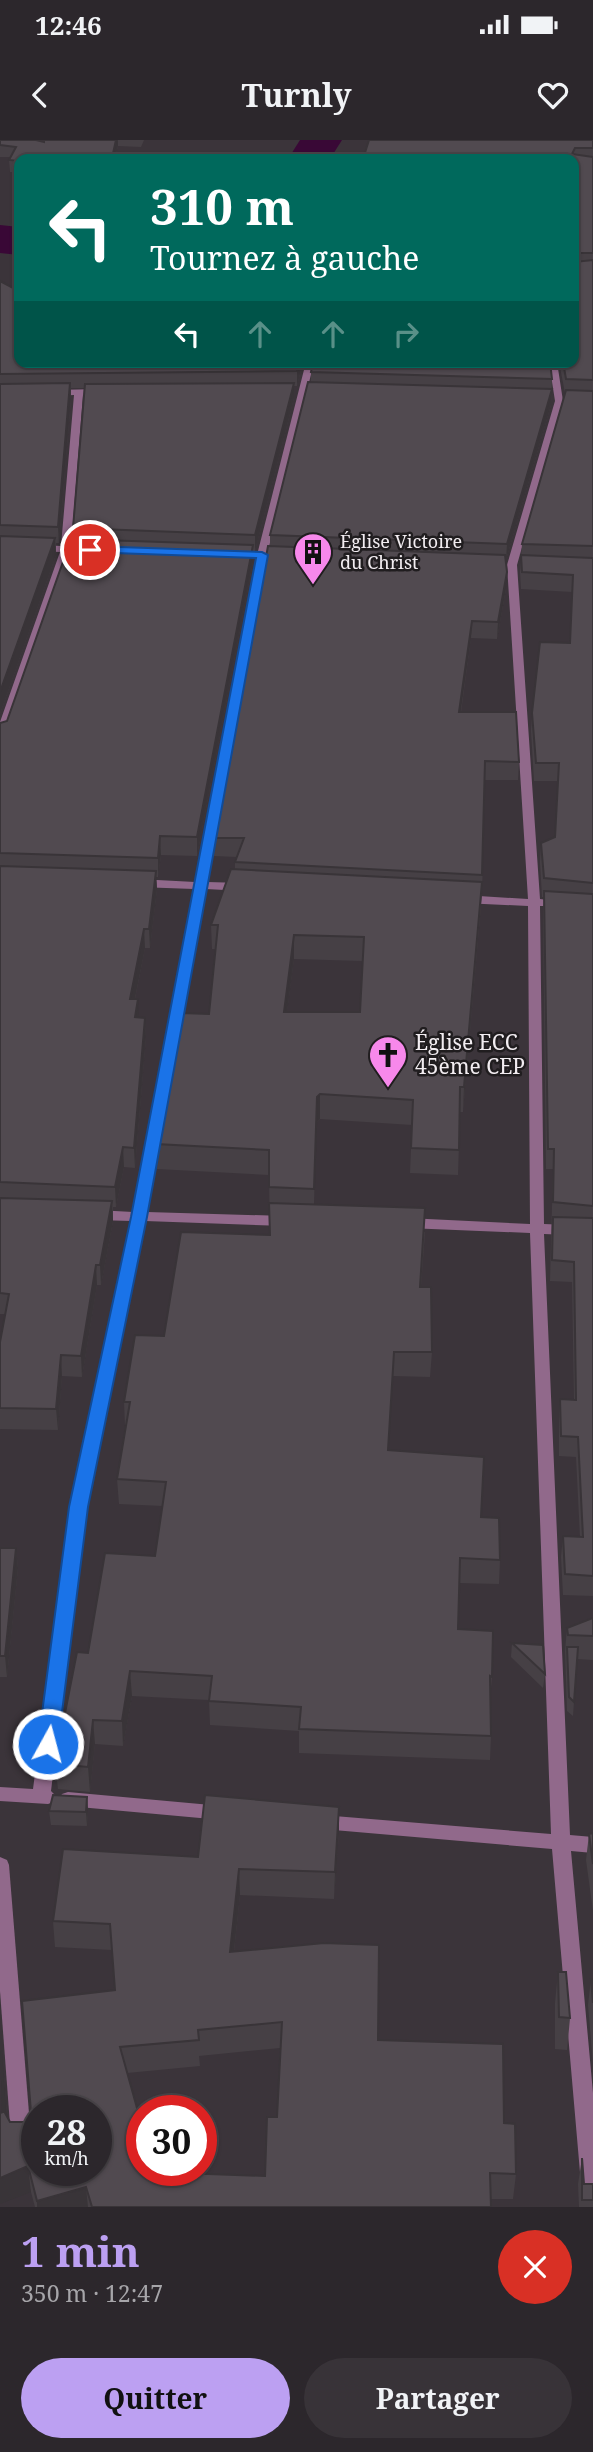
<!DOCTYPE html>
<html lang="fr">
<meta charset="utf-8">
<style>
:root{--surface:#2c272c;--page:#383338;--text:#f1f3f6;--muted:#a6a5a9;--line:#484448;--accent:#bca0f2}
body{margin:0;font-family:"Noto Serif",serif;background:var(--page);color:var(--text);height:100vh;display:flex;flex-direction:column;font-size:26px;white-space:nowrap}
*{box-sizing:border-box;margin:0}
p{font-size:23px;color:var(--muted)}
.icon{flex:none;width:38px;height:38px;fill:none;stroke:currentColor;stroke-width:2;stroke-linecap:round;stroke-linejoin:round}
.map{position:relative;height:2067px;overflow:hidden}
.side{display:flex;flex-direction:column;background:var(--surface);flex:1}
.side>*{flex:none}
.top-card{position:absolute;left:14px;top:14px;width:565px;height:214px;border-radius:14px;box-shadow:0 2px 5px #0004,0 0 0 2px var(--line);background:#00695c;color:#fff;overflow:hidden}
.speed{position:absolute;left:21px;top:1955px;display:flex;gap:14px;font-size:35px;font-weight:700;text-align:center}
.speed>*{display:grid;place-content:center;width:91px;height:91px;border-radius:50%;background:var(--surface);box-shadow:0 2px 5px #0004,0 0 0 2px var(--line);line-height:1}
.speed small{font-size:18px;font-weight:400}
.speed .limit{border:10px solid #d22;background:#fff;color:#111}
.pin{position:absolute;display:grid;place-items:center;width:60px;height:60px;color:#fff;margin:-30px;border:4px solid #fff;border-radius:50%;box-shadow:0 2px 7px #0007}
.me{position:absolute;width:77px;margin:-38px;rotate:7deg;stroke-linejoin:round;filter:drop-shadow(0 0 5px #0008)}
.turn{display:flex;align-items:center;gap:24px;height:147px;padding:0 21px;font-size:32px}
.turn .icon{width:91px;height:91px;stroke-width:2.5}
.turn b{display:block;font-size:49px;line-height:60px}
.lanes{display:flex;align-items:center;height:66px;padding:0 21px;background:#0003;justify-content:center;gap:35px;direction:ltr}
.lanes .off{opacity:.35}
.round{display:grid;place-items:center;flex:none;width:74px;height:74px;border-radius:37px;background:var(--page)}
.head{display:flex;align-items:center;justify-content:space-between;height:119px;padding:0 21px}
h1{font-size:42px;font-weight:700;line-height:52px;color:var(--accent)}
.cta{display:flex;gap:14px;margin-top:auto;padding:14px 21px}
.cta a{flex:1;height:80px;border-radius:42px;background:var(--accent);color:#111;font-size:28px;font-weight:700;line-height:80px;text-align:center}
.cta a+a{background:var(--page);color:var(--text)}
.status{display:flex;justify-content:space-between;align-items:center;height:49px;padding:0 35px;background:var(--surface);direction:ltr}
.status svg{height:19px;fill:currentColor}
header{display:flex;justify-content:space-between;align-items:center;height:91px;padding:0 21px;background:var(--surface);font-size:32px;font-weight:700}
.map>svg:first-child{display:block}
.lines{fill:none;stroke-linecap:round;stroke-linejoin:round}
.river{fill:#390836;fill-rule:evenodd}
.lane{fill:#91698b;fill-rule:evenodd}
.street{fill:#91698b;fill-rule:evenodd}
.wall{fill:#464045;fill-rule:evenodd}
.shaded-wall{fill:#393438}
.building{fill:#514a50;stroke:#393438;stroke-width:2;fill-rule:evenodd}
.route{fill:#1a73e8;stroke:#114b97;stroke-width:2}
.labels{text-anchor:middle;stroke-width:5;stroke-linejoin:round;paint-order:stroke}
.far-poi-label{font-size:18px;fill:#f2edf1;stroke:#201d1f;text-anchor:start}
.poi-label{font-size:21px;fill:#f2edf1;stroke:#201d1f;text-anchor:start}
</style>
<div class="status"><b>12:46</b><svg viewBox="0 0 49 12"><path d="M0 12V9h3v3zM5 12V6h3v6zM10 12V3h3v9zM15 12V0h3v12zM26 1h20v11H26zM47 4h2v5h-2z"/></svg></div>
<header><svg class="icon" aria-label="back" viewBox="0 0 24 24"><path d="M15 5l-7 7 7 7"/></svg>Turnly<svg class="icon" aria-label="heart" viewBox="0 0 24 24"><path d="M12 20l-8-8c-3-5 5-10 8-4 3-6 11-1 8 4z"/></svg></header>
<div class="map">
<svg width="593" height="2067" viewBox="0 0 593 2067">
<rect width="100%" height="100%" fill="#3b343a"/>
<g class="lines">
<!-- river -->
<g class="river">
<polygon points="300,0 342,0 330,19 288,19"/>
<polygon points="0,85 19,87 19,115 0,113"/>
</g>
<!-- lane -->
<polygon class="lane" points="0,1717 7,1720 9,1725 31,1998 28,2005 21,2007 14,2005 11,1998 0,1851"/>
<!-- street -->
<g class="street">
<polygon points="306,222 314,222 267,415 207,742 243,743 249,747 243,751 206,749 147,1072 285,1076 292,1081 285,1086 145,1081 86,1366 51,1651 57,1657 54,1662 48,1664 0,1661 0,1647 33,1649 70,1366 131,1081 96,1080 89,1075 96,1070 133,1072 194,749 138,747 132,743 138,739 195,742 257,415"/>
<polygon points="549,222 557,222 563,261 517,425 540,759 548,760 550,763 548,766 540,766 544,1084 593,1086 593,1096 544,1094 570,1695 593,1697 593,1713 571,1711 593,1953 593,2067 583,2067 552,1709 322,1689 316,1687 313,1682 316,1677 322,1675 551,1694 530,1093 407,1088 400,1083 407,1078 530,1084 528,766 463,763 457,759 463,755 528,759 507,425 555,261"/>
<polygon points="100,249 104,252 103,254 83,255 71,406 86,407 91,410 86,413 70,412 6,598 0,601 0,582 60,412 40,411 35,408 40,405 61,406 74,255 54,256 50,253 54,250"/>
<polygon points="68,1652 222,1666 228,1668 231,1673 228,1678 222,1680 68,1666 62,1664 59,1659 62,1654"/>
</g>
</g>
<!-- wall -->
<g class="wall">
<polygon points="0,0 44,2 44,0 144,0 141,7 118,6 115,19 19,19 19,32 10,32 9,20 11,17 0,17"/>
<polygon points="593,0 593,1456 563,1455 561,1417 563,1396 580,1397 576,1317 559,1316 559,1280 560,1259 574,1260 572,1142 550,1141 553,1029 546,1029 543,770 544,757 542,757 540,722 541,703 555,697 558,641 534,641 531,591 532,573 570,503 572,452 521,449 520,432 522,404 565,253 559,222 574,222 574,19 363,19"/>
<polygon points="0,141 19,222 303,222 297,246 294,246 294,258 255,411 253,411 253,422 197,716 161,715 158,737 156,737 157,749 150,808 145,808 135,859 139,878 145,878 146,897 135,1028 124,1027 116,1067 113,1067 113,1081 101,1145 97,1145 82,1237 62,1236 58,1290 0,1289 0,1202 5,1174 0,1174 0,583 7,581 74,399 73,388 84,248 71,248 71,259 59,403 56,403 56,415 0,574"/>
<path d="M311,232L552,239L551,265L506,420V449L497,499L471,498L461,572L519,622L518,640H485L482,754L463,972H460L458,1035L410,1033L412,985L320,979L317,982L314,1065L425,1092L421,1147L432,1212L430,1237L393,1236L388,1310L481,1377L500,1420L499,1444L459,1443L458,1489L492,1537L490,1561L491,1596L490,1620L299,1613V1591L210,1585L209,1560L132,1556L123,1606L95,1604L90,1652L58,1649L55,1624L88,1513L155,1416L163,1366L119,1364L117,1339L126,1286H125L124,1262L164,1196L270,1095L269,1035L157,1029L156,1004L209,874L216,809H212L211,785L235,730V722L237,717L214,716V698L270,406V395L311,242ZM294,819L363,821L360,872H287Z"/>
<polygon points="0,1408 16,1408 18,1428 7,1537 0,1537"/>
<polygon points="593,1478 593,1520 577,1519 573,1576 567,1571 565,1511 567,1488"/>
<polygon points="512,1503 545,1534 543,1548 511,1517"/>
<polygon points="87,1657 88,1671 87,1686 51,1685 49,1671"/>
<path d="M339,1693L334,1759L240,1755L234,1812L378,1900L504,1983L516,2034L513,2059H491V2067H35L31,2052L3,1972L4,1936L7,1976L10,1982H26L115,1850L112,1810L55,1807L53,1781L198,1717ZM280,1908L277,1977L265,2036L154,2032L127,1933L200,1926L199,1916Z"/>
<polygon points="593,1693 593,1771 586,1720 589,1694"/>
<polygon points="558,1832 570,1878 567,1910 555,1909 555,1863"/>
<polygon points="591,1839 593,1839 593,1924 588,1865"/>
<polygon points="582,2018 584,2044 593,2044 593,2067 579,2067 578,2044"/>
</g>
<!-- shaded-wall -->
<g class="shaded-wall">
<polygon points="116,0 118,0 118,6 115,19 112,19"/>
<polygon points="299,222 303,222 297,246 297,231"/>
<polygon points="70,243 71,259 59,403 58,387"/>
<polygon points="294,243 294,258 255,411 255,395"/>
<polygon points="552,249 551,265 506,420 507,404"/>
<polygon points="55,398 56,415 0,574 0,552"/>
<polygon points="253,405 253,422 197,716 197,697"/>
<polygon points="507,432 506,449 497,499 498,482"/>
<polygon points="472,481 471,498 458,590 459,572"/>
<polygon points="160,696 161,715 158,737 158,718"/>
<polygon points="156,731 157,749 150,808 149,789"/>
<polygon points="482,742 480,766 463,972 464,947"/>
<polygon points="144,789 145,808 131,878 130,859"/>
<polygon points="294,795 294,819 284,896 284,872"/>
<polygon points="138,859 139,879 135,877"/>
<polygon points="145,878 146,897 135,1028 134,1008"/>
<polygon points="320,954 320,979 317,982 314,1074 317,957"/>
<polygon points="123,1007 124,1027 116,1067 115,1047"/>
<polygon points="112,1061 113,1081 101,1145 100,1125"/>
<polygon points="96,1125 97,1145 82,1237 81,1216"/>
<polygon points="394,1212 393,1236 387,1334 388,1310"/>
<polygon points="61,1215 62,1236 58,1290 56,1269"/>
<polygon points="16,1408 18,1428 7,1537 5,1516"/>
<polygon points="130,1531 132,1556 123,1606 122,1581"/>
<polygon points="93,1580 95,1604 90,1652 88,1627"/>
<polygon points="87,1657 88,1671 87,1686 86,1672"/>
<polygon points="339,1667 339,1693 334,1759 335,1732"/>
<polygon points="239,1729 240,1755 231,1838 230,1812"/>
<polygon points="1,1910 4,1936 9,1999 5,1973"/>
<polygon points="28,2026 31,2052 0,2064 0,2038"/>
<polygon points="86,2047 88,2067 37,2067 37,2061"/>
</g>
<!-- building -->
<g class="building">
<polygon points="0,0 36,0 44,2 44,0 116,0 112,18 67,17 66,19 19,19 19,21 9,20 16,7 0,5"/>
<polygon points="369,0 593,0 593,8 575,8 572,14 593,17 593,113 574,113 574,19 363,19"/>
<polygon points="574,118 575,122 593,120 593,240 566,239 563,222 574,222"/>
<polygon points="0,141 19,151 19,222 299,222 297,231 0,234"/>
<polygon points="313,222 550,222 552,239 311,232"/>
<polygon points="308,242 552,249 507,404 270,395"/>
<polygon points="70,243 58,387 0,385 0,244"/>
<polygon points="294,243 255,395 73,388 85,244"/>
<polygon points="566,250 593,251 593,406 522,404"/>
<polygon points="0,396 55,398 0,552"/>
<polygon points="71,399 253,405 197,697 160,696 158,718 0,713 0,583 7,581"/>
<polygon points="268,406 505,415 507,432 498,482 472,481 459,572 516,572 519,622 485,621 482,735 235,722 244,698 214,698"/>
<polygon points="521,415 593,418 593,743 544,738 541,703 555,697 559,623 536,623 532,573 540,502 570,503 573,435 522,432"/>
<polygon points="0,726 156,731 149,789 144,789 130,859 138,859 135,877 145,878 134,1008 123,1007 115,1047 0,1042"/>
<path d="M231,729L482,742L464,947H460L459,1010L411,1008L413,960L320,954L317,957L314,1049L269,1047V1010L156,1004L181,873L209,874L218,785H211ZM294,795L364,797L360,872H284Z"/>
<polygon points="544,751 593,754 593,1066 553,1062 554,1009 548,1009"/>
<polygon points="0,1058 112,1061 100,1125 96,1125 81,1216 61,1215 56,1269 0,1268 0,1202 9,1154 0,1153"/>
<polygon points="269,1063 425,1068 420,1147 431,1147 432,1212 394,1212 388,1310 484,1317 481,1377 499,1378 500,1420 460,1418 458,1489 493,1491 492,1537 490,1536 491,1596 299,1589 301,1567 209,1561 212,1536 130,1531 122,1581 93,1580 88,1627 55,1624 77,1512 88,1513 105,1413 155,1416 166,1342 117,1339 130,1262 124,1262 135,1195 164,1196 181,1092 270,1095"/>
<polygon points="553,1077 593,1078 593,1436 565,1434 563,1396 583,1397 578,1297 561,1296 560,1259 576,1260 574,1122 552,1120"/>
<polygon points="0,1408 16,1408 5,1516 0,1516"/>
<polygon points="593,1478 593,1496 568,1495 567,1488"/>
<polygon points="512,1503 543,1505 545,1534"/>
<polygon points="567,1507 578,1507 574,1562 569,1557"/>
<polygon points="53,1655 87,1657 86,1672 49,1671"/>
<path d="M205,1655L339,1667L335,1732L239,1729L230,1812L324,1803L379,1805L378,1900L503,1904L504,1983L515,1984L516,2034L490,2033L491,2067H92L86,2047L37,2061L28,2026L0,2038V1973L3,1972L1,1910L5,1973L10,1982H26L31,1972L22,1861L115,1850L110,1784L53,1781L63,1709L198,1717ZM282,1882L277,1977H267L265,2036L154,2032V2030H142V1986L120,1907L199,1900L198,1890ZM37,1970H96V2030H37Z"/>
<polygon points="593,1693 593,1724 589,1694"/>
<polygon points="558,1832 566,1832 570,1878 559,1877"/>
<polygon points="591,1839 593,1839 593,1863"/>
<polygon points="582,2018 584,2044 593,2044 593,2060 582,2060"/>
</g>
<!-- route -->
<polygon class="route" points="90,406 262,412 268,415 147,1077 88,1367 58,1604 55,1610 41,1610 38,1604 69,1367 131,1077 256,418 86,412 85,410"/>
<!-- icons -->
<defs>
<symbol id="building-pin" viewBox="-11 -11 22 30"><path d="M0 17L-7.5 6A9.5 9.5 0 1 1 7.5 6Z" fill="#f788eb" stroke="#201d1f"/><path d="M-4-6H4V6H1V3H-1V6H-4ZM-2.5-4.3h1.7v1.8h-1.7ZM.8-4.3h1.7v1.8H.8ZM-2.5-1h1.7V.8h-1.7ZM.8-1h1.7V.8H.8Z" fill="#111"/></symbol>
<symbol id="church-pin" viewBox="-11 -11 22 30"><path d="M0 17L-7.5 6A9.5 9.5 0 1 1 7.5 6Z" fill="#f788eb" stroke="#201d1f"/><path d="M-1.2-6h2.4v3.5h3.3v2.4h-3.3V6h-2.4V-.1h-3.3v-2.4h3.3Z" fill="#111"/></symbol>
</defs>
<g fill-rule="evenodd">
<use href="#building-pin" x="291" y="390" width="44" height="60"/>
<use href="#church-pin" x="366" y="893" width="44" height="60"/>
</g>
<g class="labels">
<!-- far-poi labels -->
<g class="far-poi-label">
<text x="340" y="408">Église Victoire<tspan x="340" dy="21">du Christ</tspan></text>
</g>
<!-- poi labels -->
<g class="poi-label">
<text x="415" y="910">Église ECC<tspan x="415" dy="24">45ème CEP</tspan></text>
</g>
</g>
</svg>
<div class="speed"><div>28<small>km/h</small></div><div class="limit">30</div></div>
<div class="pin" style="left:90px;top:410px;background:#d93025"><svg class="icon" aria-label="arrive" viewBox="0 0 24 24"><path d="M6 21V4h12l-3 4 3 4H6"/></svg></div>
<svg class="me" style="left:48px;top:1604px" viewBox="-20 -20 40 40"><circle r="17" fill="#1a73e8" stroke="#fff" stroke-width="3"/><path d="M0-11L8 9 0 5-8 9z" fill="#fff"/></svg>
<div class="top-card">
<div class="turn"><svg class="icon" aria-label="left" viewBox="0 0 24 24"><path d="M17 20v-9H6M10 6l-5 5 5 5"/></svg><div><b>310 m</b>Tournez à gauche</div></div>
<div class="lanes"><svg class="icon" aria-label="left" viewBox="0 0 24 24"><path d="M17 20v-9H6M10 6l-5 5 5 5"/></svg><svg class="icon off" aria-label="ahead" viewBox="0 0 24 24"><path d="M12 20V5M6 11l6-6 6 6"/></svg><svg class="icon off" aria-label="ahead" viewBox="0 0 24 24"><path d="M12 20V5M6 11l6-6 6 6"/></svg><svg class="icon off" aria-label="right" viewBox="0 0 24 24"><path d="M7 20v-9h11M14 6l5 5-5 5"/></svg></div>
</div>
</div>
<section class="side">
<div class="head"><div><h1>1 min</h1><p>350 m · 12:47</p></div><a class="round" style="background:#d93025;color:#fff"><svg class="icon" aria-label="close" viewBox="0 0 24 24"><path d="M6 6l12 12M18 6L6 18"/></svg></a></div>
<div class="cta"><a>Quitter</a><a>Partager</a></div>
</section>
